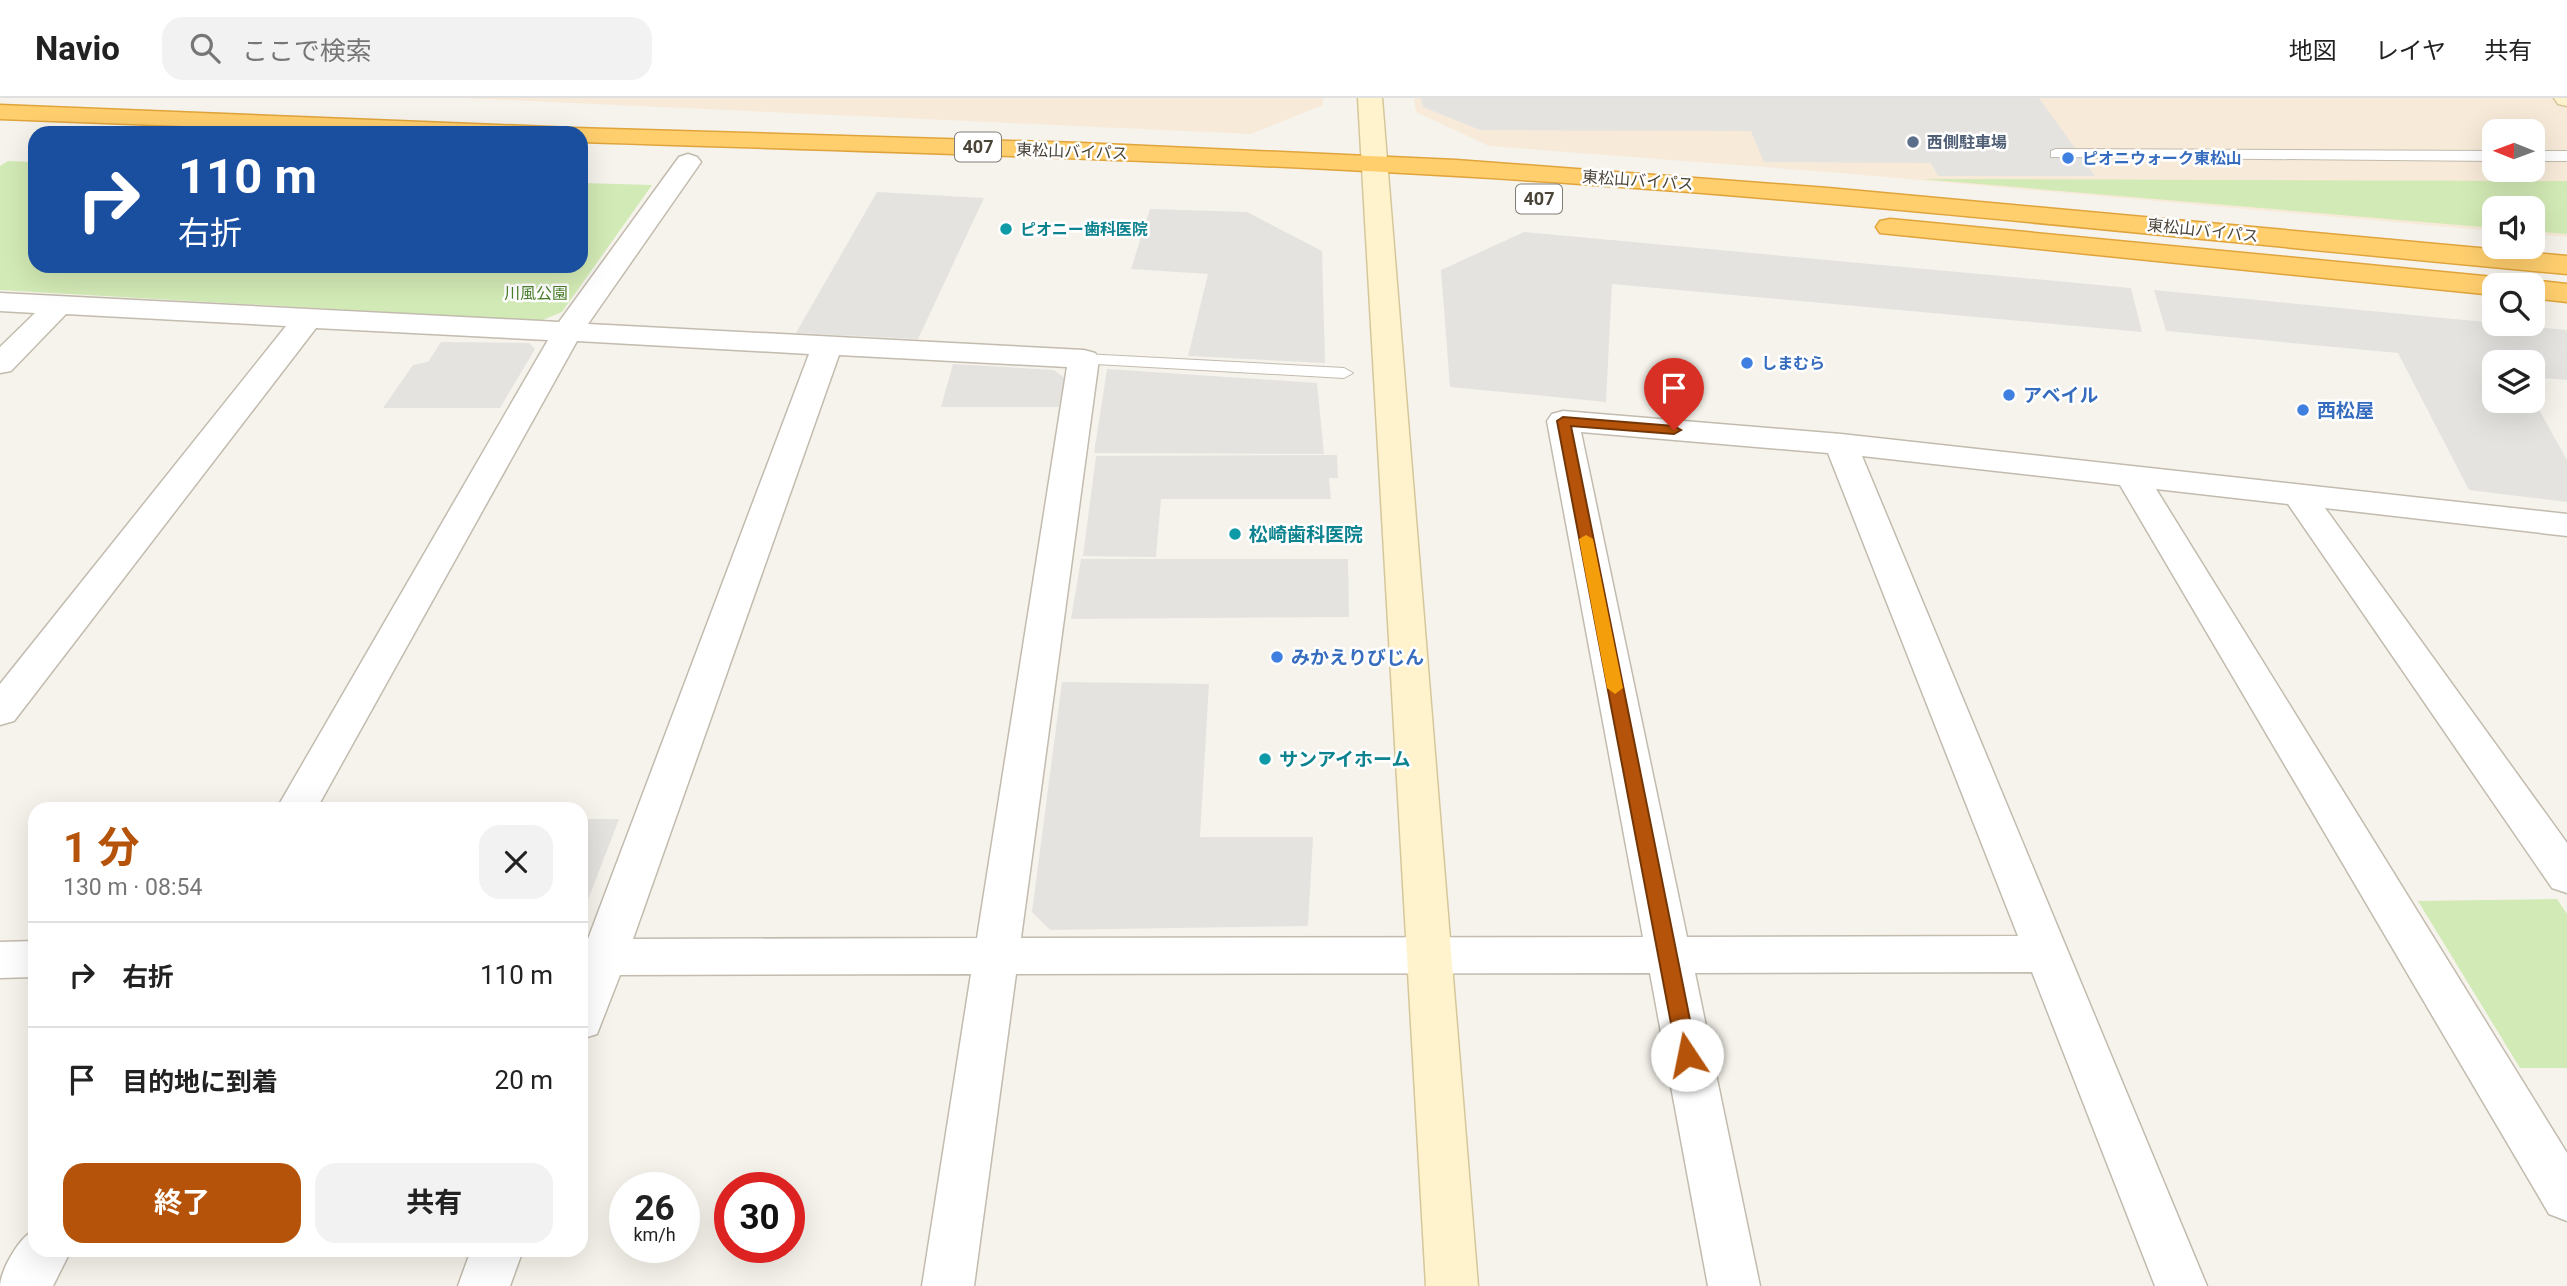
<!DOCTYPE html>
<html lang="ja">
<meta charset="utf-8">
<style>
:root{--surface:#fff;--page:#f2f2f2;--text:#222;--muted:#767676;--line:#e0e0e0;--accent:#b45309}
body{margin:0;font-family:Roboto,"Noto Sans JP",sans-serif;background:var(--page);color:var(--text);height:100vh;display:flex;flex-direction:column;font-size:26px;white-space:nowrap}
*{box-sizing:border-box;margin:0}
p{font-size:23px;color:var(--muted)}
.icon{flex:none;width:38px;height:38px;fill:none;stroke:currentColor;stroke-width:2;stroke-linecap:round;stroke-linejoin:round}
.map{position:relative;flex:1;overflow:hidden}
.details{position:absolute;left:28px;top:704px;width:560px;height:455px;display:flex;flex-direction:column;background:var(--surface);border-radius:21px;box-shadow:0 7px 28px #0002}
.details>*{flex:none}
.guide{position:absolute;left:28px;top:28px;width:560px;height:147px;border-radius:21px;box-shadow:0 7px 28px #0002;background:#1a4fa0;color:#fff;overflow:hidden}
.needle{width:46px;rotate:271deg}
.tools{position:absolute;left:2482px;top:21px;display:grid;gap:14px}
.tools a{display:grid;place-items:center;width:63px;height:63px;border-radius:14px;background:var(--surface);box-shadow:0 7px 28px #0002;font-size:35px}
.speed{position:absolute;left:609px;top:1074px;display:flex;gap:14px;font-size:35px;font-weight:700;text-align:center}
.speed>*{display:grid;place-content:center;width:91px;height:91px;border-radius:50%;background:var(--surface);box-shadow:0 7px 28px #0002;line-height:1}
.speed small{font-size:18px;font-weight:400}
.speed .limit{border:10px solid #d22;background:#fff;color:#111}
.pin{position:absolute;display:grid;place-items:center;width:60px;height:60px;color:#fff;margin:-72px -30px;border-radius:50% 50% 50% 0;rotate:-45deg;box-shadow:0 0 7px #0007}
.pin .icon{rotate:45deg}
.me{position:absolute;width:77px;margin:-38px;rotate:349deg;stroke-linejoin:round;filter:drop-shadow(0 0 5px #0008)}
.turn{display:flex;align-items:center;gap:24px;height:147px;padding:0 35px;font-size:32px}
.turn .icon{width:91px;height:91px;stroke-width:2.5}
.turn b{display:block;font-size:49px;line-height:60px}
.round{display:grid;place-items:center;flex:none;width:74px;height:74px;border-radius:21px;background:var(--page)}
.head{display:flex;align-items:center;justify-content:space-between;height:119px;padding:0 35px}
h1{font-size:42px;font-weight:700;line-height:52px;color:var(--accent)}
.cta{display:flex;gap:14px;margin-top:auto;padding:14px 35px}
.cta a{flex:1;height:80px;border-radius:21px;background:var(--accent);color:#fff;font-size:28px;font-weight:700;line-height:80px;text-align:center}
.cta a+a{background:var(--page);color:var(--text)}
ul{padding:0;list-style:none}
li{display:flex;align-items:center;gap:21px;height:105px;padding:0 35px;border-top:2px solid var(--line)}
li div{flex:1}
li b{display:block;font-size:26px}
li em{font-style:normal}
header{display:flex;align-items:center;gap:42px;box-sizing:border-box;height:98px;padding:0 35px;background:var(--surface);border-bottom:2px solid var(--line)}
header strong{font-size:33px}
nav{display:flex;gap:38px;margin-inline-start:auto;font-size:24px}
.search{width:490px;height:63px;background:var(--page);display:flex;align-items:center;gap:18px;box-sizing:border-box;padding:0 24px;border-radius:21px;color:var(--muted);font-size:26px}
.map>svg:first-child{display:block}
.commercial{fill:#f7ead8;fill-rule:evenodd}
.green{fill:#d2eab5}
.parking{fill:#e5e3e0}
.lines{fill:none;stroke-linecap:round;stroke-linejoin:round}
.lane-casing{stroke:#c2bbae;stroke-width:2}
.street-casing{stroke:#c2bbae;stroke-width:3}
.secondary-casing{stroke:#d6c79b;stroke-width:3}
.highway-casing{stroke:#e0a43c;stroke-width:3}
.lane{fill:#fff;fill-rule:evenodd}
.street{fill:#fff;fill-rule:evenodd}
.secondary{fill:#fff3cd;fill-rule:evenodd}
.highway{fill:#ffcf6e;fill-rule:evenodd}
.route{fill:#b45309;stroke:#753606;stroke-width:2}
.slow{fill:#f59e0b}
.service-dot{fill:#5c6f8a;stroke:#fff;stroke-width:2.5}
.shop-dot{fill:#3f7fe0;stroke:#fff;stroke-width:2.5}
.culture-dot{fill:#0f9aa8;stroke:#fff;stroke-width:2.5}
.labels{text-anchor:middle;stroke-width:5;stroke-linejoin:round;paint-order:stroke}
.far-service-label{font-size:16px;font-weight:bold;fill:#4e5e75;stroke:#fff;text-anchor:start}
.far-street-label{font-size:16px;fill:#4b4439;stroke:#fff}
.far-shop-label{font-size:16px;font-weight:bold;fill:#366cbe;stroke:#fff;text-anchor:start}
.far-culture-label{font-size:16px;font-weight:bold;fill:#0d838f;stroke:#fff;text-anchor:start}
.far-park-label{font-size:16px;fill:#4a7f2a;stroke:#fff}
.shield{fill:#fff;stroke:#817c74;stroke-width:2}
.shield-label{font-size:18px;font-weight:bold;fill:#4b4439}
.shop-label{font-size:19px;font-weight:bold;fill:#366cbe;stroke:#fff;text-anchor:start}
.culture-label{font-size:19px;font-weight:bold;fill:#0d838f;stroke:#fff;text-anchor:start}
</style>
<header>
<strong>Navio</strong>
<div class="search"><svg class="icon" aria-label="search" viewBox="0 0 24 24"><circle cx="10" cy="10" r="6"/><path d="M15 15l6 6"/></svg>ここで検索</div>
<nav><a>地図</a><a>レイヤ</a><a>共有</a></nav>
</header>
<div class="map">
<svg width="2567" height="1188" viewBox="0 0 2567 1188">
<rect width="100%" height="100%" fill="#f6f3ec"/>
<!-- commercial -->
<g class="commercial">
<polygon points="462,0 1323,0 1323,7 1251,36"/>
<path d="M1414,0H2567V139L2532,136V110H2494V133L1841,75L1489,48L1416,14ZM2494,33H2532V72H2494Z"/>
</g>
<!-- green -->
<g class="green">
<polygon points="8,63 35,64 35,168 581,168 581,85 652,87 562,214 540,223 0,192 0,68"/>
<polygon points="1922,81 2567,83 2567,136 2532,133 2532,110 2494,110 2494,130"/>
<polygon points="2557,801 2567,816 2567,970 2520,970 2418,803"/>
</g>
<!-- parking -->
<g class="parking">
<polygon points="1421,0 2039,0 2095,78 1938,78 1931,65 1764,64 1751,33 1480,32 1423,9"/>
<polygon points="877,94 984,100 918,241 796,235"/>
<polygon points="1150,111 1247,114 1322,153 1325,265 1188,258 1208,176 1131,171"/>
<polygon points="1524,134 2131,190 2142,234 1612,186 1606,304 1450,289 1441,172"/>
<polygon points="2154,192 2567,232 2567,282 2532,279 2532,264 2494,264 2494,303 2532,303 2532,299 2567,362 2567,404 2469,392 2398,255 2166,233"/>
<polygon points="441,244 529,245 535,251 500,310 383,310 413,267 428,264"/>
<polygon points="953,266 1054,272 1065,280 1059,309 941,309"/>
<polygon points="1107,271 1317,285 1324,356 1094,355"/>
<polygon points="1337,357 1338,380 1329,380 1331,401 1161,401 1156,459 1083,458 1096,358"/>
<polygon points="1081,461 1348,461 1349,519 1071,521"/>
<polygon points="1062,584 1209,586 1200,739 1313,739 1308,828 1050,832 1032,814"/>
<polygon points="581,721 619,721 581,820"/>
</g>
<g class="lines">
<defs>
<g id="lane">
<polygon points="2056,51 2494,53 2494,63 2051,59 2051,53"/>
<rect x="2532" y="53" width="35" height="10"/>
<polygon points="1084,256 1344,270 1353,275 1344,280 1078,265 1075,261"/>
</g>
<g id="street">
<path d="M688,56L697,59L701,64L588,226L1084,252L1095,255L1099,261L1021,840L1643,839L1547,323L1552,316L1563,313L1841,336L2567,416V438L2325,410L2567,745V795L2552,790L2288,406L2156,391L2567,1055V1123L2549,1116L2120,387L1862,358L2207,1188H2155L2032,874L1695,875L1760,1188H1708L1650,875L1016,876L974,1188H922L971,876L620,877L597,936L581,941V841H588L809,256L577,243L317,710H277L548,242L316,230L14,623L0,627V586L286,228L66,216L11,273L0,275V249L35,215L0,213V195L559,224L679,59ZM839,257L1067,269L977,840L633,841ZM1581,334L1828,355L2018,838L1687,839Z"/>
<polygon points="35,843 35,879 0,880 0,844"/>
<path d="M35,1132V1152H71L53,1188H0C1,1171 20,1138 35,1132Z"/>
<polygon points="471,1152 523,1152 510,1188 458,1188"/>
</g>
<g id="secondary">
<polygon points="1358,0 1382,0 1478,1188 1426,1188"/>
<polygon points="2554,0 2567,0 2567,8 2558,6"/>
</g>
<g id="highway">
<path d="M0,7L574,30L1081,45L1456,62L1828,90L2567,158V176C2238,146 1910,109 1581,86C1248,63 914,55 581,44V35H363L0,21Z"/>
<polygon points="1890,121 2494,179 2504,182 2508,187 2494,187 2494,197 1880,135 1876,129 1880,123"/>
<polygon points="2532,182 2567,186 2567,204 2532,200 2532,187 2520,187"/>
</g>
</defs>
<!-- lane casing -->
<use href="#lane" class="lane-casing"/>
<!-- street casing -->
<use href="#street" class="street-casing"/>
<!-- secondary casing -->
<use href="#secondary" class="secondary-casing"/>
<!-- highway casing -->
<use href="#highway" class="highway-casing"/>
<!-- lane -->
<use href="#lane" class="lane"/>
<!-- street -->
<use href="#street" class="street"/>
<!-- secondary -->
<use href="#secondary" class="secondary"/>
<!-- highway -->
<use href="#highway" class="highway"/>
</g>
<!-- route -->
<polygon class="route" points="1563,319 1674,328 1681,332 1674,336 1571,328 1697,957 1694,963 1680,963 1677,957 1557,323"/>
<!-- slow -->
<polygon class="slow" points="1586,437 1593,441 1623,590 1615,596 1607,590 1579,441"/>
<!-- markers -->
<circle class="service-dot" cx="1913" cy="44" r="7"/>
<g class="shop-dot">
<circle cx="2068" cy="60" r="7"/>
<circle cx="1747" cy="265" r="7"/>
<circle cx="2009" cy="297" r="7"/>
<circle cx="2303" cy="312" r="7"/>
<circle cx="1277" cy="559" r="7"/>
</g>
<g class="culture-dot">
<circle cx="1006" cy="131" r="7"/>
<circle cx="1235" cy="436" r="7"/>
<circle cx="1265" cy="661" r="7"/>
</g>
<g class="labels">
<!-- far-service labels -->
<g class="far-service-label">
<text x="1927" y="50">西側駐車場</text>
</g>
<!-- far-street labels -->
<g class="far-street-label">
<text transform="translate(1072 53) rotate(2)" y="6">東松山バイパス</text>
<text transform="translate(1638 82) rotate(4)" y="6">東松山バイパス</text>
<text transform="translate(2203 132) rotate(6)" y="6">東松山バイパス</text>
</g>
<!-- far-shop labels -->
<g class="far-shop-label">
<text x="2082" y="66">ピオニウォーク東松山</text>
<text x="1761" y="271">しまむら</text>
</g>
<!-- far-culture labels -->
<g class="far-culture-label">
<text x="1020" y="137">ピオニー歯科医院</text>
</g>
<!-- far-park labels -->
<g class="far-park-label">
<text x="536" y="201">川風公園</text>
</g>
<!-- shield labels -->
<g class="shield">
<rect x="955" y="34.5" width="46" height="29" rx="5"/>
<rect x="1516" y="86.5" width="46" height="29" rx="5"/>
</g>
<g class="shield-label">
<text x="978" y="55">407</text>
<text x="1539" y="107">407</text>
</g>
<!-- shop labels -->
<g class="shop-label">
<text x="2023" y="304">アベイル</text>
<text x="2317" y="319">西松屋</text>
<text x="1291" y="566">みかえりびじん</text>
</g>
<!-- culture labels -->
<g class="culture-label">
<text x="1249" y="443">松崎歯科医院</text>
<text x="1279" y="668">サンアイホーム</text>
</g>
</g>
</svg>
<div class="tools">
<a><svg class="needle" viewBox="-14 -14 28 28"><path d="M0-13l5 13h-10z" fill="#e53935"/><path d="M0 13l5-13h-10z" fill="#767676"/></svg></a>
<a><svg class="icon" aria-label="sound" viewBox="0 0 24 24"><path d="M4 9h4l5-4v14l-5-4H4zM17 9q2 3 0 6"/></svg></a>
<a><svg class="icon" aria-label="search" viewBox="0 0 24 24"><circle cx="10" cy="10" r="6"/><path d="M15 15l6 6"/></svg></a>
<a><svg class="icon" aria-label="layers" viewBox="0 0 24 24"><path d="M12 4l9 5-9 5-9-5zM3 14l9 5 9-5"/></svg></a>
</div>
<div class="speed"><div>26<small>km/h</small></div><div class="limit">30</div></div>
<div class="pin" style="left:1674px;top:332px;background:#d93025"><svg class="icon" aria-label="arrive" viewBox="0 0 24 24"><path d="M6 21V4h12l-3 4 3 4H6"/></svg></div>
<svg class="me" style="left:1687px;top:957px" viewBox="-20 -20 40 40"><circle r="19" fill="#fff"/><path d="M0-13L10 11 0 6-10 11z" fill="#b45309"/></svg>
<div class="guide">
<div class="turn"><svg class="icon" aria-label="right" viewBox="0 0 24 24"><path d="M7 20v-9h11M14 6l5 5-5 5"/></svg><div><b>110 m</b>右折</div></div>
</div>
<section class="details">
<div class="head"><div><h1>1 分</h1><p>130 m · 08:54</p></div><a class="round"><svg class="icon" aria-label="close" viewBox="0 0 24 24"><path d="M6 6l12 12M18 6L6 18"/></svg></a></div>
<ul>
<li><svg class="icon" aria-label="right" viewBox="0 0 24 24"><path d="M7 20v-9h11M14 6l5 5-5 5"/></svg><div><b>右折</b></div><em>110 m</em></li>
<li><svg class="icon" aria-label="arrive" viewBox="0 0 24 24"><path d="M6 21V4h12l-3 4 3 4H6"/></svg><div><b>目的地に到着</b></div><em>20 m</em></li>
</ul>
<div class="cta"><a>終了</a><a>共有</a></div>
</section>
</div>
